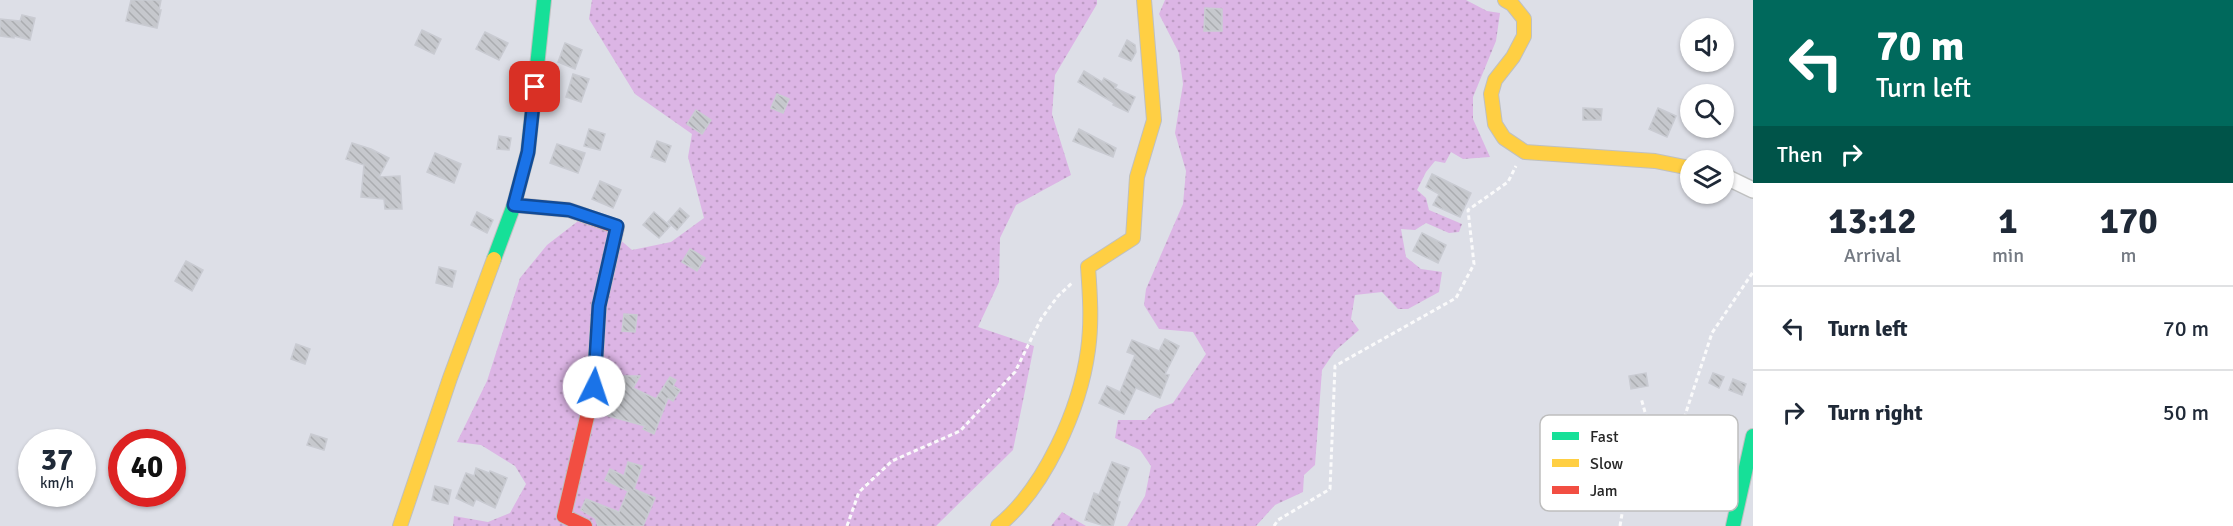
<!DOCTYPE html>
<style>
:root{--surface:#fff;--page:#f6f6f7;--text:#1f2937;--muted:#747a83;--line:#e0e1e3}
body{margin:0;font-family:Signika,sans-serif;background:var(--page);color:var(--text);height:100vh;display:flex;flex-direction:column;font-size:22px;white-space:nowrap}
*{box-sizing:border-box;margin:0}
p{font-size:20px;color:var(--muted)}
.icon{flex:none;width:33px;height:33px;fill:none;stroke:currentColor;stroke-width:2;stroke-linecap:round;stroke-linejoin:round}
.map{position:relative;flex:1;overflow:hidden}
.side{display:flex;flex-direction:column;background:var(--surface);width:480px}
.side>*{flex:none}
.top-card{background:#00695c;color:#fff;overflow:hidden}
.tools{position:absolute;left:1680px;top:18px;display:grid;gap:12px}
.tools a{display:grid;place-items:center;width:54px;height:54px;border-radius:50%;background:var(--surface);box-shadow:0 2px 4px #0004;font-size:30px}
.speed{position:absolute;left:18px;top:429px;display:flex;gap:12px;font-size:30px;font-weight:700;text-align:center}
.speed>*{display:grid;place-content:center;width:78px;height:78px;border-radius:50%;background:var(--surface);box-shadow:0 2px 4px #0004;line-height:1}
.speed small{font-size:15px;font-weight:400}
.speed .limit{border:9px solid #d22;background:#fff;color:#111}
.pin{position:absolute;display:grid;place-items:center;width:51px;height:51px;color:#fff;margin:-26px;border-radius:12px;box-shadow:0 3px 9px #0006}
.me{position:absolute;width:66px;margin:-33px;rotate:4deg;stroke-linejoin:round;filter:drop-shadow(0 0 4px #0008)}
.turn{display:flex;align-items:center;gap:21px;height:126px;padding:0 24px;font-size:27px}
.turn .icon{width:78px;height:78px;stroke-width:2.5}
.turn b{display:block;font-size:42px;line-height:51px}
.then{display:flex;align-items:center;height:57px;padding:0 24px;background:#0003;gap:12px;font-size:22px}
.eta{display:flex;justify-content:space-evenly;align-items:center;height:102px;text-align:center}
.eta b{font-size:36px;font-weight:800;line-height:42px}
ul{padding:0;list-style:none}
li{display:flex;align-items:center;gap:18px;height:84px;padding:0 24px;border-top:2px solid var(--line)}
li div{flex:1}
li b{display:block;font-size:22px}
li em{font-style:normal}
main{display:flex;flex:1;min-height:0}
.map>svg:first-child{display:block}
.grass{fill:url(#grass-dots)}
.building{fill:url(#building-back-hatch);stroke:#c9cbd2;stroke-width:1.5}
.lines{fill:none;stroke-linecap:round;stroke-linejoin:round}
.street-casing{stroke:#bfc0c0;stroke-width:18}
.fast-casing{stroke:#bfc0c0;stroke-width:16}
.slow-casing{stroke:#bfc0c0;stroke-width:16}
.jam-casing{stroke:#bfc0c0;stroke-width:16}
.path{stroke:#fafafb;stroke-width:3;stroke-dasharray:4.5 3;stroke-linecap:butt}
.street{stroke:#fafafb;stroke-width:15}
.fast{stroke:#16e098;stroke-width:14}
.slow{stroke:#ffcf43;stroke-width:14}
.jam{stroke:#f24e42;stroke-width:14}
.route-casing{stroke:#114b97;stroke-width:15}
.route{stroke:#1a73e8;stroke-width:10}
.key{fill:#fff;stroke:#bebebe;stroke-width:1.5}
.key-label{font-size:16px;fill:#282828}
</style>
<main>
<div class="map">
<svg width="1753" height="526" viewBox="0 0 1753 526">
<defs>
<pattern id="grass-dots" width="8" height="8" patternUnits="userSpaceOnUse" patternTransform="scale(1.5)"><rect width="8" height="8" fill="#dcb5e5"/><path d="M2 2h.1M6 6h.1" fill="none" stroke="#bd9cc4" stroke-width="1.8" stroke-linecap="round"/></pattern>
<pattern id="building-back-hatch" width="6" height="6" patternUnits="userSpaceOnUse" patternTransform="scale(1.5)"><rect width="6" height="6" fill="#c6c8cd"/><path d="M-1 5l2 2M0 0l6 6M5-1l2 2" fill="none" stroke="#aaacb0"/></pattern>
</defs>
<rect width="100%" height="100%" fill="#dddfe7"/>
<!-- grass -->
<g class="grass">
<polygon points="592,0 1097,0 1097,4 1055,75 1052,114 1071,175 1016,205 1000,238 999,282 978,327 1034,346 1013,450 936,526 453,526 454,516 488,522 510,513 526,484 515,466 481,445 457,442 487,381 520,278 547,245 582,218 603,225 632,250 671,242 704,218 688,157 692,134 635,94 589,19"/>
<polygon points="1165,0 1466,0 1487,11 1500,13 1496,41 1473,97 1473,119 1490,157 1463,159 1451,152 1445,163 1435,161 1426,172 1417,190 1426,198 1429,210 1462,224 1459,232 1449,233 1426,223 1415,230 1401,229 1406,257 1421,269 1442,272 1439,292 1408,309 1398,309 1382,292 1355,295 1351,319 1359,330 1335,351 1322,370 1315,465 1304,475 1303,492 1275,505 1256,526 1127,526 1145,496 1151,466 1140,450 1115,438 1118,420 1146,420 1156,409 1173,403 1206,354 1193,332 1159,329 1144,305 1146,289 1183,204 1186,171 1175,133 1183,84 1179,53 1159,14"/>
<polygon points="1062,512 1086,526 1051,526"/>
</g>
<!-- building -->
<g class="building">
<polygon points="131,0 161,0 159,10 161,10 157,28 126,21"/>
<polygon points="1205,8 1222,9 1222,31 1204,31"/>
<polygon points="22,15 35,18 30,40 14,36 14,38 0,36 0,19 20,21"/>
<polygon points="422,30 441,39 434,54 415,45"/>
<polygon points="485,32 508,43 499,60 476,49"/>
<polygon points="1127,40 1135,45 1136,52 1131,61 1119,56"/>
<polygon points="565,43 582,50 575,69 558,62"/>
<polygon points="1084,71 1102,82 1104,78 1117,85 1115,88 1135,97 1128,112 1113,105 1114,103 1078,82"/>
<polygon points="573,74 589,79 581,102 566,97"/>
<polygon points="777,94 789,99 783,113 771,108"/>
<polygon points="1583,108 1602,109 1601,120 1583,120"/>
<polygon points="1658,108 1676,116 1667,137 1649,129"/>
<polygon points="696,110 711,120 702,134 687,124"/>
<polygon points="589,129 605,134 600,150 584,146"/>
<polygon points="1079,129 1116,148 1113,157 1073,141"/>
<polygon points="499,136 511,138 509,150 497,149"/>
<polygon points="657,141 671,146 665,162 651,157"/>
<polygon points="352,143 371,149 389,158 379,177 400,176 402,209 385,209 384,199 361,197 364,165 346,159"/>
<polygon points="557,144 585,153 578,173 550,163"/>
<polygon points="435,153 461,164 454,183 427,172"/>
<polygon points="1432,174 1471,193 1460,217 1433,205 1439,194 1426,187"/>
<polygon points="600,181 621,190 613,208 592,199"/>
<polygon points="680,208 689,216 677,230 668,222"/>
<polygon points="477,212 493,220 487,233 471,225"/>
<polygon points="654,212 670,226 659,238 643,225"/>
<polygon points="1422,233 1446,245 1438,263 1413,251"/>
<polygon points="690,249 705,258 697,271 682,262"/>
<polygon points="186,261 203,270 192,291 175,281"/>
<polygon points="439,267 456,271 452,287 436,283"/>
<polygon points="624,314 637,315 635,332 622,331"/>
<polygon points="1165,339 1179,346 1165,374 1169,375 1160,398 1136,388 1124,414 1099,403 1107,386 1120,392 1135,355 1127,352 1132,340 1159,351"/>
<polygon points="296,344 310,349 305,364 291,359"/>
<polygon points="1646,373 1648,386 1631,389 1629,376"/>
<polygon points="1713,373 1724,377 1719,388 1709,383"/>
<polygon points="617,376 640,376 633,388 656,399 670,377 676,380 673,386 680,390 673,401 668,398 654,434 643,429 645,426 605,415 610,398 618,400"/>
<polygon points="1733,379 1746,384 1742,395 1729,390"/>
<polygon points="311,434 327,439 324,450 307,445"/>
<polygon points="628,462 642,466 634,489 655,498 643,526 598,526 595,518 581,510 586,499 619,512 628,491 605,480 610,469 624,476"/>
<polygon points="1112,462 1129,468 1117,501 1120,502 1113,526 1105,526 1085,520 1094,493 1099,495"/>
<polygon points="476,468 489,473 490,471 507,478 495,508 476,499 473,506 456,498 466,473 474,476"/>
<polygon points="435,486 451,490 448,504 432,500"/>
</g>
<g class="lines">
<defs>
<polyline id="street" points="1724,176 1753,190"/>
<g id="fast">
<polyline points="494,259 514,205 528,152 544,0"/>
<polyline points="1733,526 1753,436"/>
</g>
<g id="slow">
<polyline points="1505,0 1512,4 1524,19 1524,36 1513,57 1495,80 1491,94 1495,124 1504,138 1525,152 1655,161 1690,168"/>
<polyline points="400,526 450,378 494,259"/>
<path d="M998,526C1045,488 1080,409 1088,350C1092,322 1090,294 1088,267L1133,238L1137,177L1154,120L1144,0"/>
</g>
<polyline id="jam" points="514,205 569,210 617,227 599,306 594,387 564,516 585,526"/>
</defs>
<!-- street casing -->
<use href="#street" class="street-casing"/>
<!-- fast casing -->
<use href="#fast" class="fast-casing"/>
<!-- slow casing -->
<use href="#slow" class="slow-casing"/>
<!-- jam casing -->
<use href="#jam" class="jam-casing"/>
<!-- path -->
<g class="path">
<polyline points="1634,488 1655,447 1641,398"/>
<polyline points="847,526 859,492 892,461 960,431 1015,372 1041,319 1058,296 1072,283"/>
<polyline points="1274,526 1278,520 1330,489 1335,366 1456,298 1474,264 1468,210 1508,182 1516,166"/>
<polyline points="1620,526 1624,502 1634,488 1657,491 1672,455 1712,333 1753,272"/>
</g>
<!-- street -->
<use href="#street" class="street"/>
<!-- fast -->
<use href="#fast" class="fast"/>
<!-- slow -->
<use href="#slow" class="slow"/>
<!-- jam -->
<use href="#jam" class="jam"/>
</g>
<g class="lines">
<defs>
<polyline id="route" points="535,87 528,152 514,205 569,210 617,226 599,306 594,387"/>
</defs>
<!-- route casing -->
<use href="#route" class="route-casing"/>
<!-- route -->
<use href="#route" class="route"/>
</g>
<!-- legend -->
<rect x="1540" y="415" width="198" height="96" rx="9" class="key"/>
<rect x="1552" y="432" width="27" height="8" fill="#16e098"/>
<rect x="1552" y="459" width="27" height="8" fill="#ffcf43"/>
<rect x="1552" y="486" width="27" height="8" fill="#f24e42"/>
<g class="key-label">
<text x="1590" y="442">Fast</text>
<text x="1590" y="469">Slow</text>
<text x="1590" y="496">Jam</text>
</g>
</svg>
<div class="tools">
<a><svg class="icon" aria-label="sound" viewBox="0 0 24 24"><path d="M4 9h4l5-4v14l-5-4H4zM17 9q2 3 0 6"/></svg></a>
<a><svg class="icon" aria-label="search" viewBox="0 0 24 24"><circle cx="10" cy="10" r="6"/><path d="M15 15l6 6"/></svg></a>
<a><svg class="icon" aria-label="layers" viewBox="0 0 24 24"><path d="M12 4l9 5-9 5-9-5zM3 14l9 5 9-5"/></svg></a>
</div>
<div class="speed"><div>37<small>km/h</small></div><div class="limit">40</div></div>
<div class="pin" style="left:535px;top:87px;background:#d93025"><svg class="icon" aria-label="arrive" viewBox="0 0 24 24"><path d="M6 21V4h12l-3 4 3 4H6"/></svg></div>
<svg class="me" style="left:594px;top:387px" viewBox="-20 -20 40 40"><circle r="19" fill="#fff"/><path d="M0-13L10 11 0 6-10 11z" fill="#1a73e8"/></svg>
</div>
<section class="side">
<div class="top-card">
<div class="turn"><svg class="icon" aria-label="left" viewBox="0 0 24 24"><path d="M17 20v-9H6M10 6l-5 5 5 5"/></svg><div><b>70 m</b>Turn left</div></div>
<div class="then">Then<svg class="icon" aria-label="right" viewBox="0 0 24 24"><path d="M7 20v-9h11M14 6l5 5-5 5"/></svg></div>
</div>
<div class="eta">
<div><b>13:12</b><p>Arrival</p></div>
<div><b>1</b><p>min</p></div>
<div><b>170</b><p>m</p></div>
</div>
<ul>
<li><svg class="icon" aria-label="left" viewBox="0 0 24 24"><path d="M17 20v-9H6M10 6l-5 5 5 5"/></svg><div><b>Turn left</b></div><em>70 m</em></li>
<li><svg class="icon" aria-label="right" viewBox="0 0 24 24"><path d="M7 20v-9h11M14 6l5 5-5 5"/></svg><div><b>Turn right</b></div><em>50 m</em></li>
</ul>
</section>
</main>
